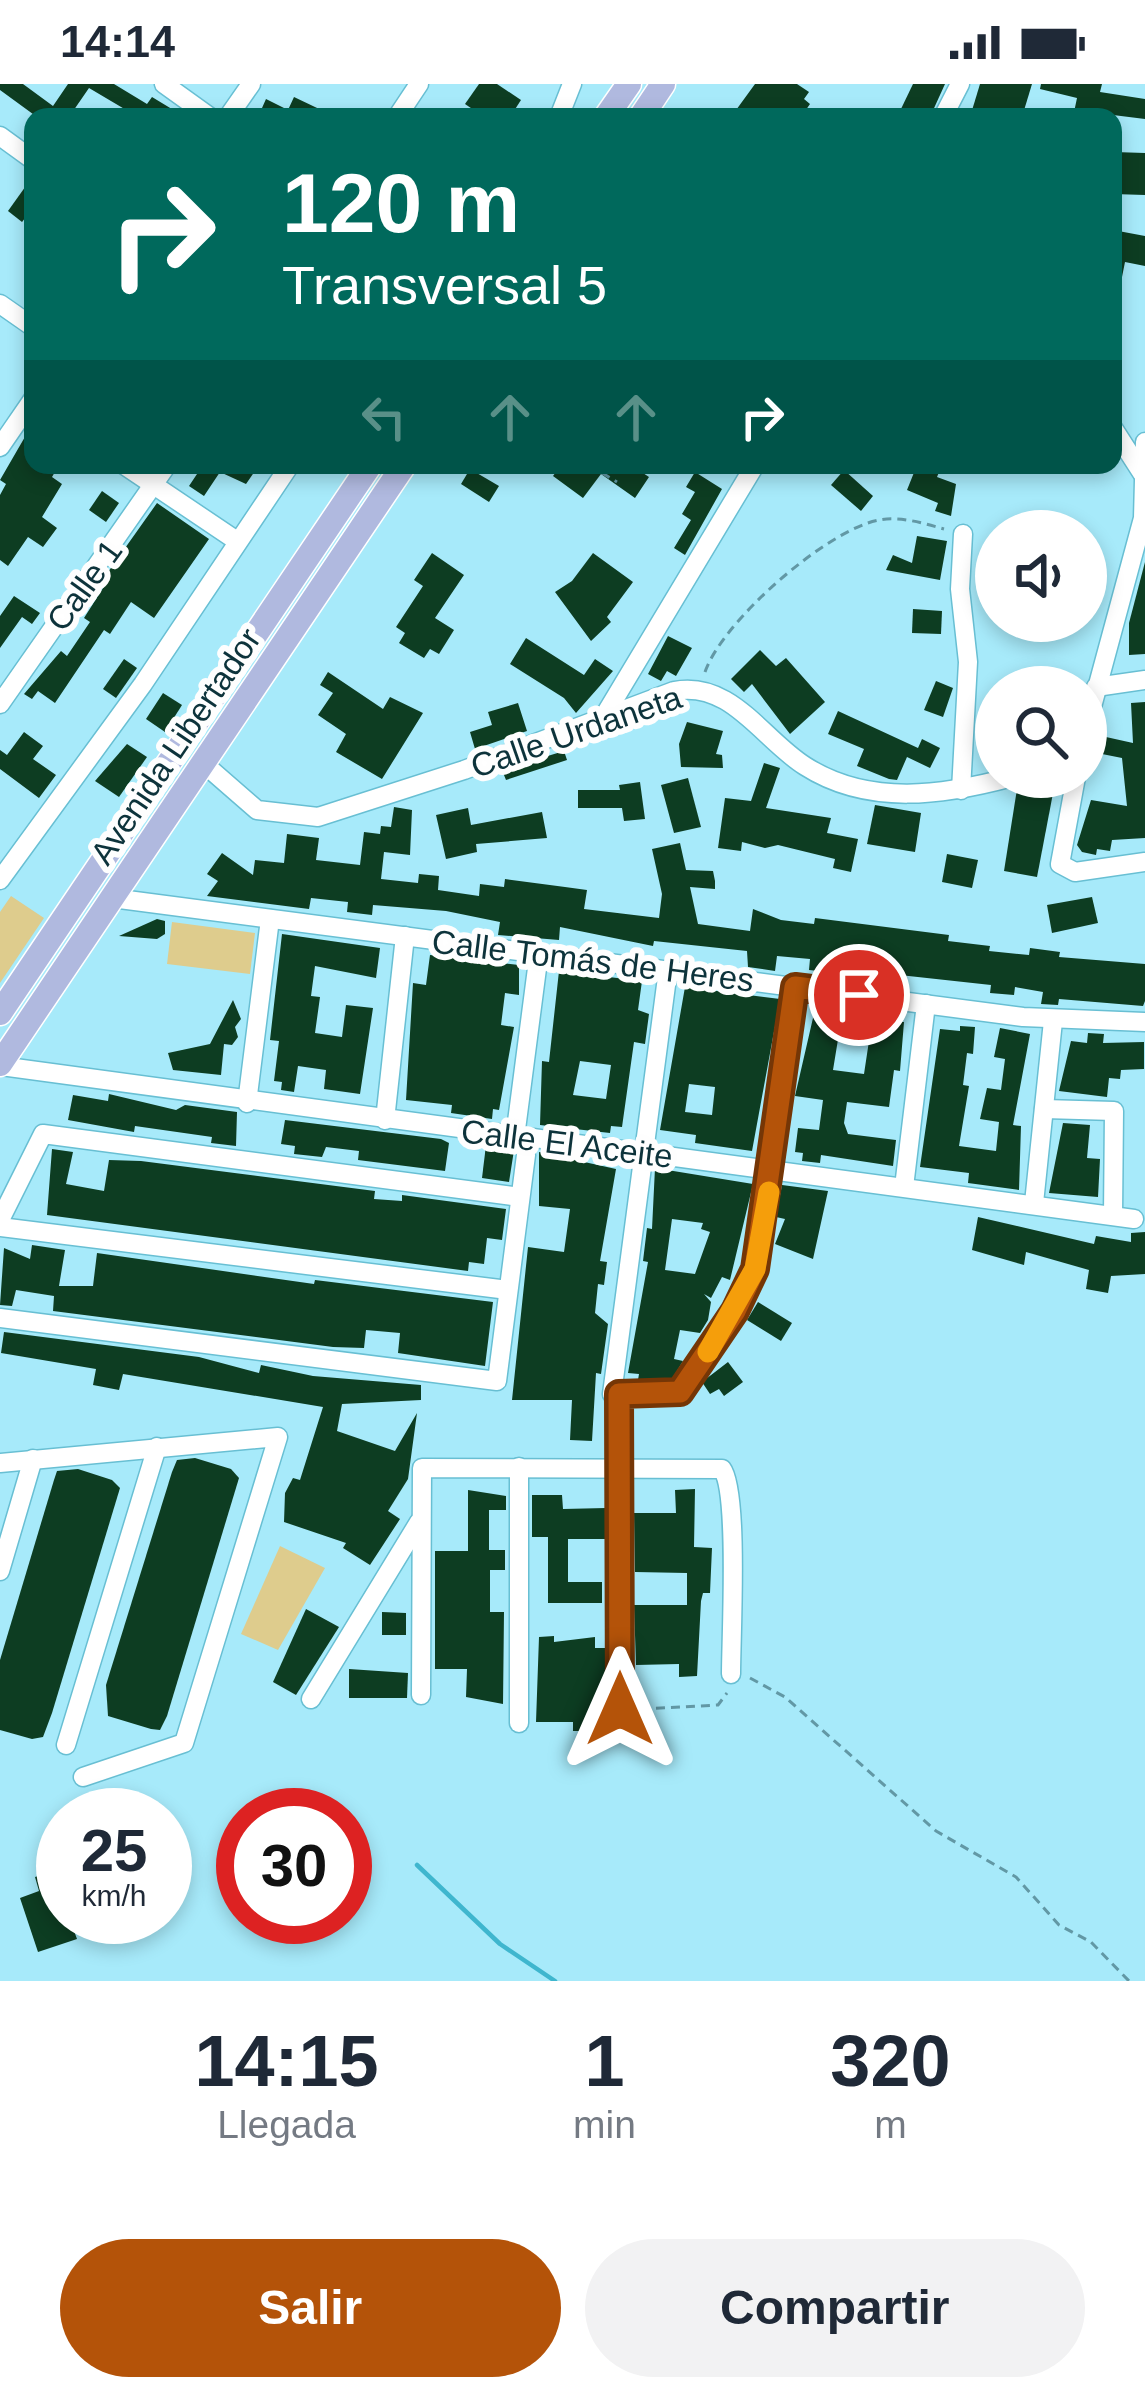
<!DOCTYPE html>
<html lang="es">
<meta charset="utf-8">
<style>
:root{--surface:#fff;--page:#f2f2f3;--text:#1f2937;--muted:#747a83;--accent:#b45309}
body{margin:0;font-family:Helvetica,sans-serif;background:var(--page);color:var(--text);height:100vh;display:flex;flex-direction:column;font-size:45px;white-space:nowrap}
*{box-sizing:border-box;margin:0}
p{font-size:39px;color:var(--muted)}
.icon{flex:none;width:66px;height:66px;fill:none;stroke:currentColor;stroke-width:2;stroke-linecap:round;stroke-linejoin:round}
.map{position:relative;height:1897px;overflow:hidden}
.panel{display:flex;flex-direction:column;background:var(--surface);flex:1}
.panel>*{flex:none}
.hud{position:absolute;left:24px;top:24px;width:1098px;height:366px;border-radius:24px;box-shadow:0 6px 18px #0003;background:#00695c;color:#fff;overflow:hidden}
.tools{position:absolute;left:975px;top:426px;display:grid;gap:24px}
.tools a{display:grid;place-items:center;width:132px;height:132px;border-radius:50%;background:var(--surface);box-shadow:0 6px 18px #0003;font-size:60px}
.speed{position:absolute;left:36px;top:1704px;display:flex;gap:24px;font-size:60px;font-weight:700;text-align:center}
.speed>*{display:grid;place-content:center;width:156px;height:156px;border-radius:50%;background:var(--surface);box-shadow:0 6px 18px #0003;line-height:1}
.speed small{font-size:30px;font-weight:400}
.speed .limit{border:18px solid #d22;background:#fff;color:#111}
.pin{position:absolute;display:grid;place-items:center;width:102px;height:102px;color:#fff;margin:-51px;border:6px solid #fff;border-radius:50%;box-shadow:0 3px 12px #0007}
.me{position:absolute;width:132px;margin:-66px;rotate:0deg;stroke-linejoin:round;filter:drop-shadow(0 0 9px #0008)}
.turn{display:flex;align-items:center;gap:42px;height:252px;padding:0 60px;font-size:54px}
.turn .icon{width:156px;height:156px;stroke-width:2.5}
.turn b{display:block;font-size:84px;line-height:102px}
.lanes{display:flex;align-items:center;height:114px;padding:0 60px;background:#0003;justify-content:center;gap:60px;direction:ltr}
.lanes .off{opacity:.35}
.eta{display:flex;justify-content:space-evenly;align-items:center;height:204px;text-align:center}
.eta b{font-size:72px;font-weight:700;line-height:84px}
.button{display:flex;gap:24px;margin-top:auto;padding:24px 60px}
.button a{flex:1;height:138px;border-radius:72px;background:var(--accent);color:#fff;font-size:48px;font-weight:700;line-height:138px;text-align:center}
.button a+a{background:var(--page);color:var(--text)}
.status{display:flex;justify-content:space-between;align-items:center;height:84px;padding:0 60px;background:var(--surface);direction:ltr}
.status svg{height:33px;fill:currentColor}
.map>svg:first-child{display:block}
.green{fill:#decc8d}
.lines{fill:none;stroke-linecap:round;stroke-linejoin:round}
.stream{stroke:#3fb6ce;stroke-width:4.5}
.building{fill:#0d3d22;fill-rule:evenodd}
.minor-casing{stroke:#68bfd3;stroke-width:21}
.major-casing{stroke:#fff;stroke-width:27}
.path{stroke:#6298a5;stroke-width:3;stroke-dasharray:9 6;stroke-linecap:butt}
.minor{stroke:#fff;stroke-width:18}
.major{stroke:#b0b9df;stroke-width:24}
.route-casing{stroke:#753606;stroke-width:30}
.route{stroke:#b45309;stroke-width:21}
.slow{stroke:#f59e0b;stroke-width:21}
.labels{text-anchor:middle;stroke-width:12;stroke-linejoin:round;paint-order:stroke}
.street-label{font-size:33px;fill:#0d333b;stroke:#fefefe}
</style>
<div class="status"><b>14:14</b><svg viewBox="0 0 49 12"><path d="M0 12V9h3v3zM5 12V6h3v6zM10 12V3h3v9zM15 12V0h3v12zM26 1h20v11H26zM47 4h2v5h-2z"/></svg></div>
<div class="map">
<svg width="1145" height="1897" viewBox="0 0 1145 1897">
<rect width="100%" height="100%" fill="#a7eafa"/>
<!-- green -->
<g class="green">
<polygon points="11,812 44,834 0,899 0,828"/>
<polygon points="172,838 255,849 250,890 167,880"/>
<polygon points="280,1462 325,1484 278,1566 241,1550"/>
</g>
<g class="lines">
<!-- stream -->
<polyline class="stream" points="417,1781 500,1860 555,1897"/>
</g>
<!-- building -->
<g class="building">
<polygon points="0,0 23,0 53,22 68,0 114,0 147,20 152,13 185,33 138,33 89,4 69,33 37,33 0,6"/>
<polygon points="479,0 497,0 521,16 510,33 484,33 465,20"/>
<polygon points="755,0 797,0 809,8 804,15 810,20 801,33 731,33"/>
<polygon points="913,0 945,0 930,33 900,27"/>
<polygon points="980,0 1032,0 1022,33 970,33"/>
<polygon points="1041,0 1102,0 1100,8 1145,15 1145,35 1105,30 1073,33 1077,14 1040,5"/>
<polygon points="294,13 336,33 258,33 266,15 288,26"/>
<polygon points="1114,68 1145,69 1145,111 1113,110"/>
<polygon points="33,92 33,124 22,138 8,127"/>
<polygon points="1113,146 1145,152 1145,182 1125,178 1119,208 1113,207"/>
<polygon points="33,339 33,381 59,381 52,393 62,400 42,433 57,444 43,463 28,453 8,482 0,476 0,411 6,400 0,396"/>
<polygon points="203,381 259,381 246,400 220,388 204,412 189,402"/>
<polygon points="561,381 631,381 649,393 635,414 601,390 583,414 553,392"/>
<polygon points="917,381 942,381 937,393 956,400 951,432 935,427 938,419 907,406"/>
<polygon points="470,385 499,402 489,418 461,400"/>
<polygon points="844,386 873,412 861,427 831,401"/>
<polygon points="695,388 722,405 685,471 674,464 691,436 682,430 695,408 686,403"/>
<polygon points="102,407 119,419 106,438 89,426"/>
<polygon points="157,419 209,455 154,534 131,518 110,550 104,546 55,619 38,607 32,615 24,610 61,567 67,572 90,538 84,534 105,501 101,498"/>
<polygon points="917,452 947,457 940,496 886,486 893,471 912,479"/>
<polygon points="432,469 464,491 435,534 454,546 439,570 430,565 424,574 399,559 405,549 396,543 423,502 414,496"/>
<polygon points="593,469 633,498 607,533 611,538 591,557 555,508 572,497"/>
<polygon points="1145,478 1145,570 1129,571 1129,539"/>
<polygon points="14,512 40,529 32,540 22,533 0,564 0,532"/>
<polygon points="913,525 942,527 941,550 912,549"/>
<polygon points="668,552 692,564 676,592 667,587 661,597 648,590"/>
<polygon points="526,554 584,591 595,575 613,587 576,629 564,614 510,580"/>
<polygon points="760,566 776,582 786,574 825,618 790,650 752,600 744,608 731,595"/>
<polygon points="124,575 137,584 116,614 103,605"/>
<polygon points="328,588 383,625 390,613 423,629 382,695 336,668 346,650 318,631 333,609 320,601"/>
<polygon points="936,597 953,604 943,633 924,626"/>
<polygon points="163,609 182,621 165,648 146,635"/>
<polygon points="1145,618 1145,754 1112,756 1110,767 1097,765 1096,771 1082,768 1077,761 1091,716 1127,722 1122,674 1102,670 1106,653 1133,659 1131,619"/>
<polygon points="518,619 527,647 475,665 470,648 492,641 488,628"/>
<polygon points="838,627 918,664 922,655 940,664 930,684 907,673 897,696 889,695 857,682 864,665 828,650"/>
<polygon points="687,638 723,647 716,670 722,671 723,684 681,683 679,660"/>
<polygon points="24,648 43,662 33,675 56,691 39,714 0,685 0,666 7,671"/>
<polygon points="127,660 147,673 119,713 95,697"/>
<polygon points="564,667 567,676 506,696 502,686"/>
<polygon points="764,679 780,684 766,724 831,734 827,749 858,755 851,788 833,784 835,775 778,761 765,764 742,758 741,767 718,764 725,714 751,717"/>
<polygon points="688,694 701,743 674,749 661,701"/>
<polygon points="640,698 645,735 624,737 622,724 578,724 578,706 620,706 619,701"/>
<polygon points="1030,700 1054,704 1037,793 1004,787 1017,705"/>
<polygon points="875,721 921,729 915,768 867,760"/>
<polygon points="394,723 412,726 410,771 384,768 381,795 418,799 419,790 439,792 438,806 479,812 480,800 504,803 505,795 565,803 587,806 584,825 659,834 662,810 652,765 680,759 686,786 713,787 715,797 715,805 690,803 698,840 750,847 753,825 781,836 814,840 815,834 949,851 948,857 990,862 989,867 1029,871 1030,864 1060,868 1059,873 1145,880 1145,917 1143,922 1059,915 1058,921 1041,920 1043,908 1015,903 1014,911 990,909 991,901 872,888 871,899 846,896 847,890 809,886 810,875 777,872 775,887 748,883 747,867 654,857 653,862 560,843 559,856 498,851 500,838 446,827 373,821 372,831 347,828 348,818 311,814 309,825 207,812 218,797 207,790 222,769 253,791 255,776 284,779 287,750 319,754 316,776 360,781 364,748 380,750 381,742 391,743"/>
<polygon points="468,724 471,741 542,728 547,754 476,760 477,768 446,775 436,731"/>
<polygon points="947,770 978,776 972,804 942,798"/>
<polygon points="1092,813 1098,839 1052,849 1047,821"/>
<polygon points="157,835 165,837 165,850 157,855 119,852"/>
<polygon points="282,850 380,864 376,894 315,882 311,912 320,913 315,949 342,953 346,921 373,924 360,1010 324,1005 326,986 298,982 294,1008 281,1006 282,998 274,997 279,957 270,956"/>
<polygon points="430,871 519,881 519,911 505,909 501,941 514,943 499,1026 493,1025 492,1035 451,1029 452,1021 406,1016 413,899 426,901"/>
<path d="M559,887L642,897L638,926L649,930L645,960L634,958L622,1043L611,1042L610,1049L540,1041L542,977L549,978ZM580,977L611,981L606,1015L573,1011Z"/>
<path d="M685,903L780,915L752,1067L695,1059L696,1051L660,1046ZM689,1000L715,1003L712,1031L685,1028Z"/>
<polygon points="233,916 241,935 235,943 238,953 232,961 224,960 221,991 173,986 168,969 210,960"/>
<polygon points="816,921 843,925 833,986 864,990 872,937 904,938 900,987 894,986 889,1023 847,1018 844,1039 848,1050 896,1056 893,1082 821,1071 820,1079 802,1077 803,1069 795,1068 798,1044 819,1046 823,1016 795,1012"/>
<polygon points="960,942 975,943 973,970 967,969 963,1001 969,1002 959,1062 996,1067 999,1038 980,1035 987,1004 1001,1006 1005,975 994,973 1000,944 1030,950 1013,1041 1021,1042 1019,1106 968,1099 969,1089 920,1083 940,945 960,947"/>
<polygon points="1088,949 1104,950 1103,959 1144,958 1144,985 1121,986 1120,995 1109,994 1107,1013 1059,1007 1071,957 1087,959"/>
<polygon points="109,1010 176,1026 185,1021 237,1028 236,1062 211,1059 212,1053 135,1042 134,1048 68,1036 73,1011 108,1017"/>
<polygon points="285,1036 441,1055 449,1059 445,1087 358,1076 359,1067 326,1063 322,1073 294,1070 295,1062 281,1060"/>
<polygon points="1063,1039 1090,1041 1087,1074 1100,1075 1098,1113 1049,1109"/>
<polygon points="486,1061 514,1066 509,1098 482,1094"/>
<polygon points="52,1065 73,1068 66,1100 104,1107 109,1076 141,1077 375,1107 374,1115 402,1117 402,1111 506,1125 502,1156 487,1154 484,1180 469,1178 468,1187 47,1131"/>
<polygon points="539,1068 616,1085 600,1177 607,1178 604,1201 598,1200 595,1229 608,1240 601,1290 596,1289 592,1357 570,1356 572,1316 512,1316 528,1163 564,1168 570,1125 539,1122"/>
<path d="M655,1084L753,1100L730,1196L722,1193L711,1214L704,1210L711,1218L708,1236L700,1249L680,1246L674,1275L683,1277L672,1295L638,1296L639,1290L628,1289L648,1178L643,1177L647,1144L652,1145ZM672,1135L703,1139L701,1145L710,1148L695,1190L665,1186Z"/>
<polygon points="782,1101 828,1107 813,1175 775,1160 785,1135 776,1133"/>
<polygon points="978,1133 1094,1160 1096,1152 1131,1158 1131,1149 1145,1148 1145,1190 1111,1192 1108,1209 1086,1205 1089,1186 1026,1168 1024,1181 972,1166"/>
<polygon points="32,1161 65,1166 59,1202 93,1202 97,1169 314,1200 315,1196 493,1218 485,1282 398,1269 400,1249 366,1246 364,1264 333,1263 53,1227 54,1212 16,1206 12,1222 0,1221 4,1164 30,1175"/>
<polygon points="758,1218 792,1239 781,1257 747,1236"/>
<polygon points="4,1248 199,1273 259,1289 261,1281 313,1292 421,1301 421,1316 342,1320 337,1347 395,1367 417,1329 408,1395 388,1427 400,1435 370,1481 343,1464 346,1459 284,1438 285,1409 293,1394 300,1396 323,1323 123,1290 119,1306 93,1301 96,1285 1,1269"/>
<polygon points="728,1278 743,1298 724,1312 719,1305 710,1310 702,1298"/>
<polygon points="195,1374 231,1385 239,1394 167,1632 160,1646 151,1645 108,1632 106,1601 172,1388 177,1376"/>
<polygon points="78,1385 112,1396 120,1404 52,1629 43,1653 32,1655 0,1646 0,1576 54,1396 57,1387"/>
<polygon points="695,1405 694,1463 712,1464 710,1509 703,1509 701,1517 697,1592 679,1593 679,1580 636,1581 634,1521 687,1521 687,1489 635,1488 634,1429 676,1429 675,1406"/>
<polygon points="468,1406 506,1412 506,1426 489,1426 489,1466 505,1466 505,1486 490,1486 490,1528 504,1528 503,1620 466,1613 467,1585 435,1585 435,1467 468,1467"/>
<polygon points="532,1411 562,1411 563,1425 606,1424 606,1455 568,1455 568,1498 602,1498 602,1519 548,1519 548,1453 532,1453"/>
<polygon points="306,1525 339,1543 296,1611 273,1598"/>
<polygon points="382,1528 406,1529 406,1551 382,1551"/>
<polygon points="554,1552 554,1558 595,1553 595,1564 607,1564 603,1615 596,1615 597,1647 573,1647 573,1638 536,1638 539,1553"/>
<polygon points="349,1585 408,1589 407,1614 349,1614"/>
<polygon points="53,1787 63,1833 69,1833 77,1855 38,1868 20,1814 39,1807 35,1793"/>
</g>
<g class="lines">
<defs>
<g id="minor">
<polyline points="164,0 210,33"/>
<polyline points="228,33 251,0"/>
<polyline points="397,33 419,0"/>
<polyline points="559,33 572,0"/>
<polyline points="943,33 960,0"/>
<polyline points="0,52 33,76"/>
<polyline points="0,220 33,243"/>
<polyline points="1113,344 1142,389"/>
<polyline points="0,363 33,315"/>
<polyline points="124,381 237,457"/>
<polyline points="1096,603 1145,596"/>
<polyline points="0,620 167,381"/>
<polyline points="603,634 755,381"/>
<polyline points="1086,645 1143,434 1145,358"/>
<path d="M203,679L257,726L318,733L464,686L674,607C731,596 762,655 805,682C869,723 945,711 1012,693"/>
<polyline points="1076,693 1060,780 1075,788 1145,778"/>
<polyline points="961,706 968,578 960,505 963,450"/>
<polyline points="0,796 143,600 290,381"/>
<polyline points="112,814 1023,933 1145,938"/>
<polyline points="668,886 612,1310 680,1308 755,1185 795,903"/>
<polyline points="0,982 1134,1135"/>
<polyline points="247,1019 270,835"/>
<polyline points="1044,1025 1114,1027 1113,1131"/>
<polyline points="385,1036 405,852"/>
<polyline points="515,1053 539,869"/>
<polyline points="904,1103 926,920"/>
<polyline points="1034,1119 1053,937"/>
<polyline points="0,1136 43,1050 520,1113"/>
<polyline points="0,1143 508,1206"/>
<polyline points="0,1234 497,1297 526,1071"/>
<polyline points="619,1310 621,1625"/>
<polyline points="0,1379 278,1353 184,1659 83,1693"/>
<polyline points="519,1383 519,1639"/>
<polyline points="0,1487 33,1375"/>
<path d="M421,1611L422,1384L722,1385C739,1407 731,1554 731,1590"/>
<polyline points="311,1615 419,1438"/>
<polyline points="66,1661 157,1363"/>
</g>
<g id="major">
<polyline points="606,33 629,0"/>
<polyline points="641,33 663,0"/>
<polyline points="0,929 370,381"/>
<polyline points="0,980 404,381"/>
</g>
</defs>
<!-- minor casing -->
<use href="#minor" class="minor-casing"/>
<!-- major casing -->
<use href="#major" class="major-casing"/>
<!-- path -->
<g class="path">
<polyline points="589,381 617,398"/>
<path d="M705,588C722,538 826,446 879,436C900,432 923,439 944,445"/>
<polyline points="750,1594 785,1613 936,1747 1016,1793 1059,1841 1091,1858 1129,1897"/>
<polyline points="641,1625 718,1621 727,1609"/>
</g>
<!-- minor -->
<use href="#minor" class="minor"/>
<!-- major -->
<use href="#major" class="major"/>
</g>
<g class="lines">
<defs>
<polyline id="route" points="620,1625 619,1310 680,1308 735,1227 755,1185 795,903 859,911"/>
</defs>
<!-- route casing -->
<use href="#route" class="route-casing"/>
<!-- route -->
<use href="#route" class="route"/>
<!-- slow -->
<polyline class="slow" points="708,1268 755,1185 769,1108"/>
</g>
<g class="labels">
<!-- street labels -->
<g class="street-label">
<text transform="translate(84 501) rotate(-54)" y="12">Calle 1</text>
<text transform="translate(576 647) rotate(-19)" y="12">Calle Urdaneta</text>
<text transform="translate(175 662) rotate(-56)" y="12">Avenida Libertador</text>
<text transform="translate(593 876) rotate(7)" y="12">Calle Tomás de Heres</text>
<text transform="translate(567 1059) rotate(7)" y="12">Calle El Aceite</text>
</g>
</g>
</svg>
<div class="tools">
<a><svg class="icon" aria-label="sound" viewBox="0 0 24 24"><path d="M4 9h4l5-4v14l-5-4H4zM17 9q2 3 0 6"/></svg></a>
<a><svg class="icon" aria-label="search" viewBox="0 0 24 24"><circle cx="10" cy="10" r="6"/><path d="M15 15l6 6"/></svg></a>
</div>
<div class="speed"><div>25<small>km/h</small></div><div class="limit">30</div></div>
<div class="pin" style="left:859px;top:911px;background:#d93025"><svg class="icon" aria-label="arrive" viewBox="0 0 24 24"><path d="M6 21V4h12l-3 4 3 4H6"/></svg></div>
<svg class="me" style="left:620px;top:1625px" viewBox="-20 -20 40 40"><path d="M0-17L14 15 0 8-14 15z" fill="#b45309" stroke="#fff" stroke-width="4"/></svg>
<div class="hud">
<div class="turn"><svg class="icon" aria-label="right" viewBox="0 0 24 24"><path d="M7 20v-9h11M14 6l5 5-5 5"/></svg><div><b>120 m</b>Transversal 5</div></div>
<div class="lanes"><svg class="icon off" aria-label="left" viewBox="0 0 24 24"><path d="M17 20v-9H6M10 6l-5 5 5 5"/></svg><svg class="icon off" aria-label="ahead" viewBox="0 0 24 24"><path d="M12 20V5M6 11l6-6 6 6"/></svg><svg class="icon off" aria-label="ahead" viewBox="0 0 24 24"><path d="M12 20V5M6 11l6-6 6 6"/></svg><svg class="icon" aria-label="right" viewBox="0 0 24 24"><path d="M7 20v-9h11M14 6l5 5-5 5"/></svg></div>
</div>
</div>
<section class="panel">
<div class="eta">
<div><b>14:15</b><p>Llegada</p></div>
<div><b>1</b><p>min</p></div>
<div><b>320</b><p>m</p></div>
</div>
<div class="button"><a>Salir</a><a>Compartir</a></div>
</section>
